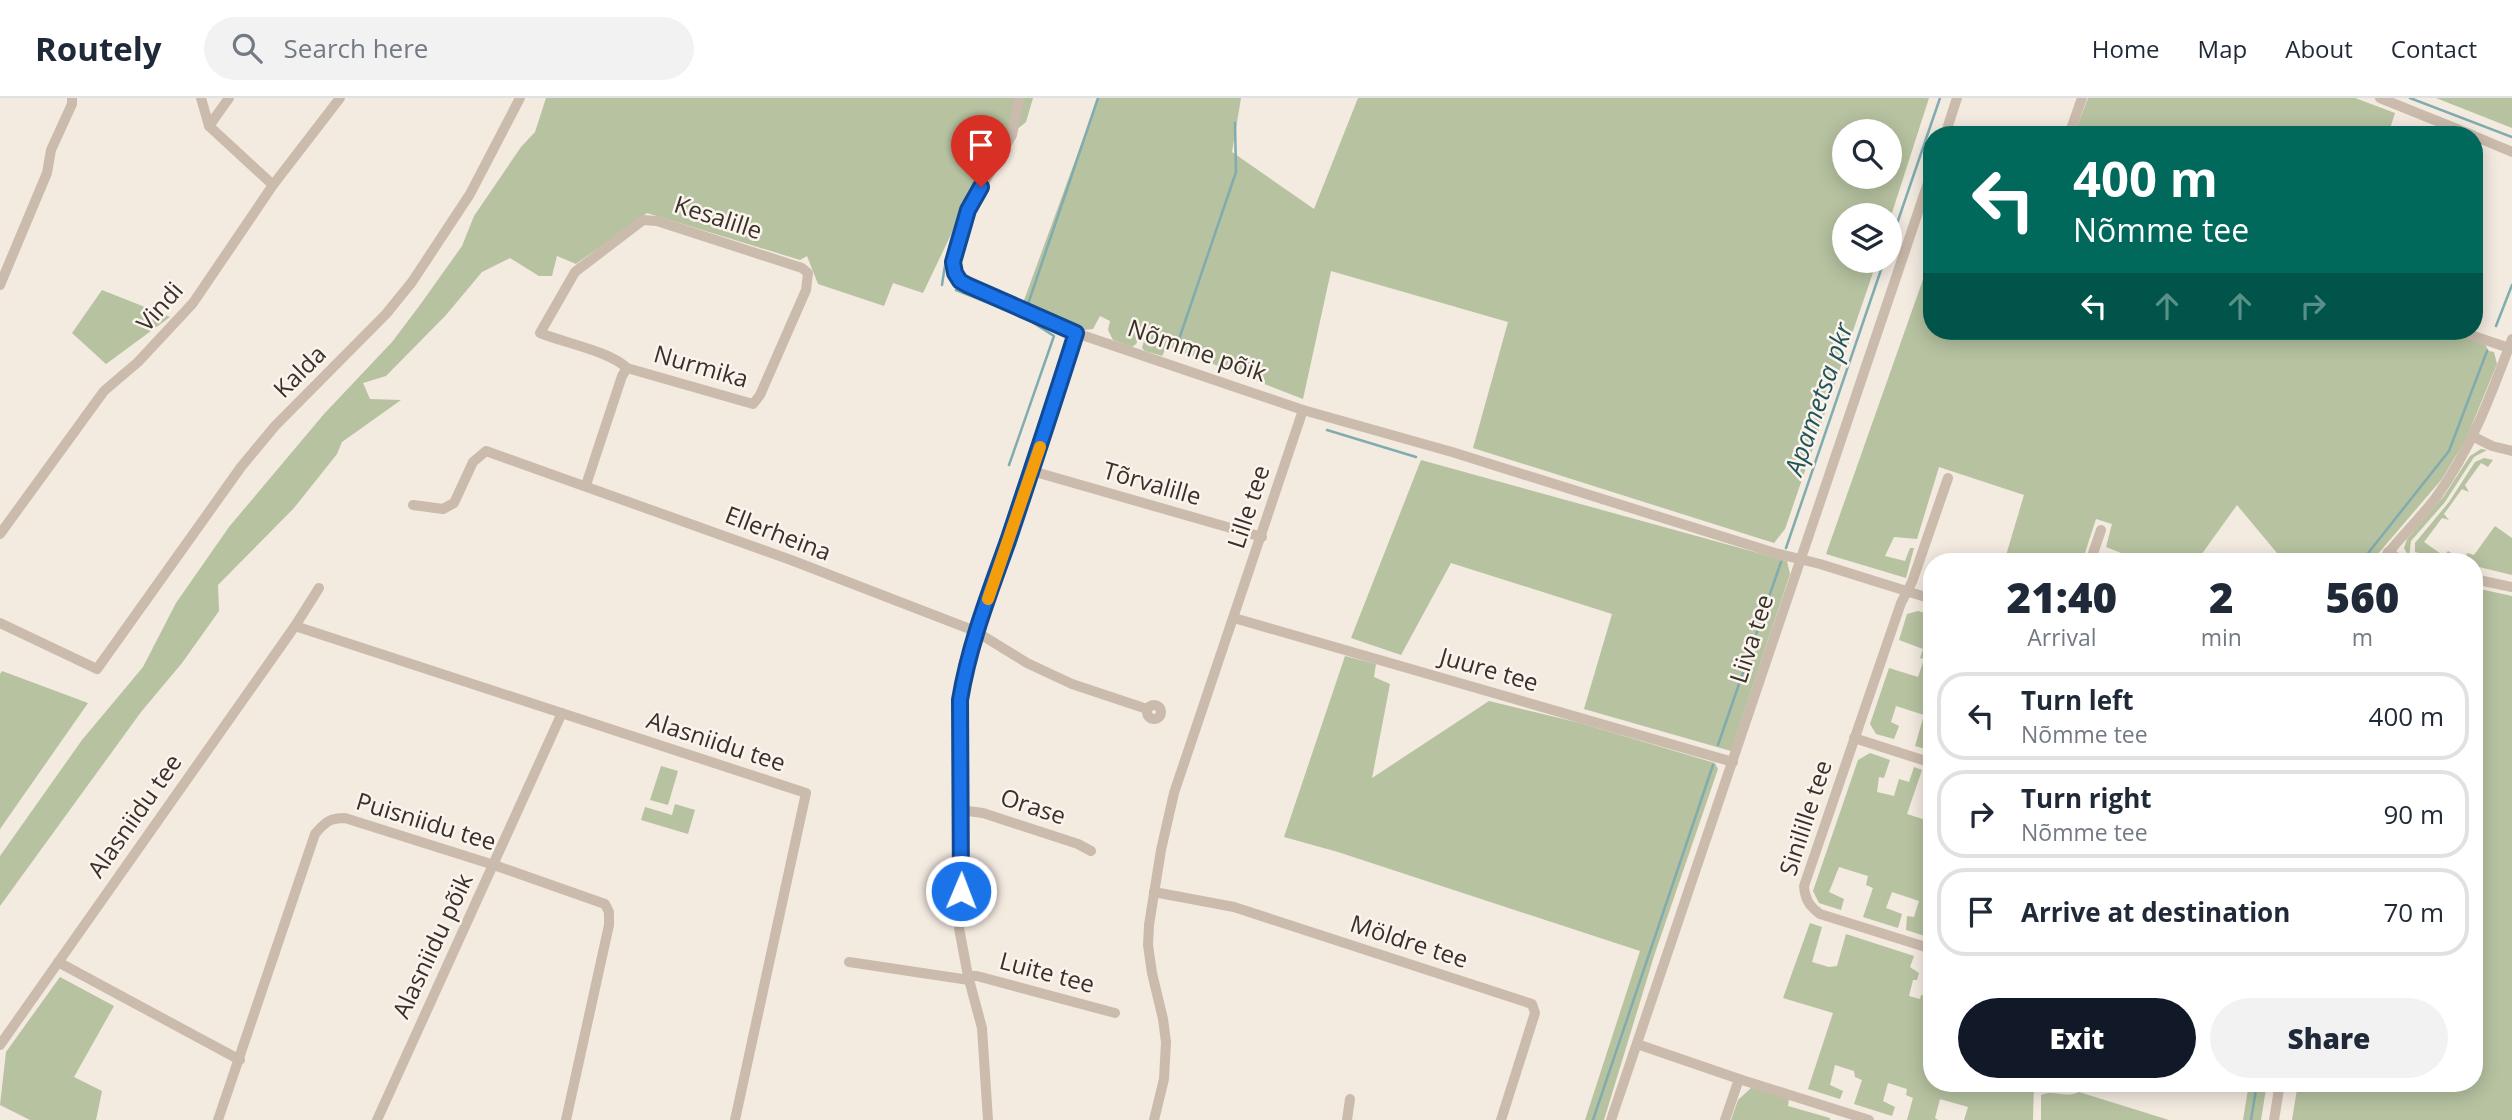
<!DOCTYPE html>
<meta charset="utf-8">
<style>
:root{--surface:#fff;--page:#f2f2f3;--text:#1f2937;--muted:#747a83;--line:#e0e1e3;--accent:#111827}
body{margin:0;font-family:"Open Sans",sans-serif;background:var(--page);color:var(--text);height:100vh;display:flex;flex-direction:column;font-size:26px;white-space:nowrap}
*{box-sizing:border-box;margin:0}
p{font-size:23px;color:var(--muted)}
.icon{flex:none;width:38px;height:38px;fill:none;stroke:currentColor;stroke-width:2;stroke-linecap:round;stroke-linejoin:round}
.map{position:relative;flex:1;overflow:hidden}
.drawer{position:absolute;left:1923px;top:455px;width:560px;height:539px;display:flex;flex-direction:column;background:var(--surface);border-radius:28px;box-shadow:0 4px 18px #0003}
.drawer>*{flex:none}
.guide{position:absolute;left:1923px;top:28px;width:560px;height:214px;border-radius:28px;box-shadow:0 4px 18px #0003;background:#00695c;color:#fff;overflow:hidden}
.fabs{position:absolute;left:1832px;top:21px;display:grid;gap:14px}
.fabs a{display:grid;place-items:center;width:70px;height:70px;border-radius:50%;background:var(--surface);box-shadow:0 4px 18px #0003;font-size:35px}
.pin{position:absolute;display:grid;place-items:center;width:60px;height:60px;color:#fff;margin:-72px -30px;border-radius:50% 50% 50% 0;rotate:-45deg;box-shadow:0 0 7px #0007}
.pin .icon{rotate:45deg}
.me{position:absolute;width:77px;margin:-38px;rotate:1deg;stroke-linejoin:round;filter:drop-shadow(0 0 5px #0008)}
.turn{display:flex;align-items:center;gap:24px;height:147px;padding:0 35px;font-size:32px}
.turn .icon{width:91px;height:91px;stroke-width:2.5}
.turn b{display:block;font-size:49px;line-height:60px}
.lanes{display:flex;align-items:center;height:66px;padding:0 35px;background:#0003;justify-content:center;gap:35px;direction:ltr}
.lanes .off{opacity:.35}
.eta{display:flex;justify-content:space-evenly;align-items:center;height:119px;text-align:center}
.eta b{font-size:42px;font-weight:800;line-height:49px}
.primary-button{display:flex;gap:14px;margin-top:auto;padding:14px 35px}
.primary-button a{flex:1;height:80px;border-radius:42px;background:var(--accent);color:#fff;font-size:28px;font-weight:800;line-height:80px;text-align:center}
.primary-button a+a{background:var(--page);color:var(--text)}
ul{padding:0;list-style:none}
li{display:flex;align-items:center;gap:21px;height:88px;margin:0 14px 10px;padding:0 21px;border:4px solid var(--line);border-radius:28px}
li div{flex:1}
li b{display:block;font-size:26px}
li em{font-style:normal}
header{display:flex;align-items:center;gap:42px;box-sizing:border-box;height:98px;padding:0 35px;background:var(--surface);border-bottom:2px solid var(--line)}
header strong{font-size:33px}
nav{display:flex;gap:38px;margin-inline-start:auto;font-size:24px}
.search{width:490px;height:63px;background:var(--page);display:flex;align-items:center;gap:18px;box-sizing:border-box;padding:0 24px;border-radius:38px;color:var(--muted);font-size:26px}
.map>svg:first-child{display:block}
.green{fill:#b6c2a0;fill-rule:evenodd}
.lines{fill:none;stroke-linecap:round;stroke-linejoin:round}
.stream{stroke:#80acaf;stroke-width:2.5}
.minor{stroke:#cbbbac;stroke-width:10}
.route-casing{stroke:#114b97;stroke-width:18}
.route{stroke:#1a73e8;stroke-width:12}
.slow{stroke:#f59e0b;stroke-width:12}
.labels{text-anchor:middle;stroke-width:5;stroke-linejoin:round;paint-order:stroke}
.street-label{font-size:24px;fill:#39302b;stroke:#faf4ed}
.water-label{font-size:26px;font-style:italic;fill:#21555a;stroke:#faf4ed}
</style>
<header>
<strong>Routely</strong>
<div class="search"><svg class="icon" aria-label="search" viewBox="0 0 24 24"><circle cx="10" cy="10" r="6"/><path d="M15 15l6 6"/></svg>Search here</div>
<nav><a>Home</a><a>Map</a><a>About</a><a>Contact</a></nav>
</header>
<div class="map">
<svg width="2512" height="1022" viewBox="0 0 2512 1022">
<rect width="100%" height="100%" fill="#f3eae0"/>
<!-- green -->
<g class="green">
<polygon points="546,0 1033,0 1026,24 991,53 923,195 893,185 884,208 818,186 807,158 800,162 647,115 576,166 557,158 552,178 539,178 510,160 482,174 446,217 386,278 363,285 370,301 401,302 342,344 337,356 294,410 218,487 219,513 182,565 141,614 0,808 0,758 82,642 143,569 176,505 229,429 324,316 392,244 420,207 462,148 474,118 521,49 535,34"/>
<path d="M1098,0H1241L1232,54L1314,111L1358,0H1929L1890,121V117H1844V163H1877L1785,431L1774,445L1473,350L1508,224L1331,173L1303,301L1167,248L1162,258L1145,253L1142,250L1144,243L1139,240L1136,246L1132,249L1113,242L1108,232L1110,223L1100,218L1093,231L1084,232L1023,205ZM1844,33H1890V79H1844Z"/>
<polygon points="2088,0 2355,0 2395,15 2388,37 2074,37"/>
<polygon points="2436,0 2512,0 2512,30"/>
<polygon points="1932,156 1932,233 2447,233 2484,245 2489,253 2494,254 2497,266 2466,341 2442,381 2371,464 2275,464 2277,455 2237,407 2196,464 2144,464 2106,449 2112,426 2096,421 2082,464 2004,464 2024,397 1939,369 1917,441 1894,439 1885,458 1905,463 1910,450 1914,450 1906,480 1826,456"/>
<polygon points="102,192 170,219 106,266 72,235"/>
<polygon points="2481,351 2487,352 2474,359 2445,404 2411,443 2409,459 2404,450 2407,441 2444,398 2470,358"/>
<polygon points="2484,360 2493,362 2488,369 2481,365 2465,387 2469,394 2462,391 2444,416 2449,422 2442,420 2424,444 2444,458 2448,453 2456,458 2456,464 2415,454 2415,445 2449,404 2475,364"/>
<polygon points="1421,362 1787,463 1790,476 1731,653 1584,611 1612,516 1451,465 1401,557 1351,540"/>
<polygon points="2495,428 2512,440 2512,477 2475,468 2474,464 2465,464 2467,455 2474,457"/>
<polygon points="2475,490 2512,498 2512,1022 2292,1022 2298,985 2474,985"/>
<polygon points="1918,513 1932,517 1932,653 1915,648 1924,617 1896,608 1891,624 1899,628 1894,641 1876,636 1870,626 1889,570 1918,579 1924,561 1920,560 1923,551 1899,542 1907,516"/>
<polygon points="1345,558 1376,566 1374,579 1390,586 1372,680 1489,603 1580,625 1715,665 1718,671 1654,858 1604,1022 1585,1022 1640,853 1338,754 1284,739"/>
<polygon points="2,573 88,605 0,731 0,576"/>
<polygon points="1870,655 1890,662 1884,680 1879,679 1877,694 1894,698 1899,681 1909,684 1914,669 1922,672 1907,716 1932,724 1932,830 1928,839 1906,832 1907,818 1914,819 1919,803 1892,794 1886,810 1902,816 1898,830 1863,819 1873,790 1866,787 1868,778 1839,769 1829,794 1844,801 1841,812 1819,805 1813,793 1858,662"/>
<polygon points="661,668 678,673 668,707 650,702"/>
<polygon points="675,706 695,712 688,736 641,722 645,709 672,717"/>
<polygon points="1810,825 1822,829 1812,864 1829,869 1837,868 1846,836 1914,858 1910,869 1919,875 1917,882 1913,882 1909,898 1920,901 1921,897 1928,899 1932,885 1932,985 2034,985 2033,1022 1964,1022 1968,1009 1940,1001 1935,1020 1938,1022 1907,1022 1913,1000 1906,997 1907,991 1888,985 1883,1003 1895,1009 1892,1018 1854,1006 1862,982 1855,979 1854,973 1835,967 1830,987 1843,993 1840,1001 1808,991 1833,915 1783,900"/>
<polygon points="60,879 114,908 74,979 102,993 96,1022 30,1022 0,1007 6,954"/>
<polygon points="2249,985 2267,985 2261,1022 2243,1022"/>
<polygon points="1752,989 1789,1001 1788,1008 1830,1020 1830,1022 1731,1022 1738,1002"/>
<path d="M2079,994L2169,1022H2041V997C2054,991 2065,1001 2079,994Z"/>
</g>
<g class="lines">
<!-- stream -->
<g class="stream">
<polyline points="2410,0 2512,39"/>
<polyline points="1890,146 1940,0"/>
<path d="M942,187C947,146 961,107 982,71"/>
<polyline points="956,192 1024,219 1054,238 1009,367"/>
<polyline points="1028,206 1098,0"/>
<polyline points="2496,228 2512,187"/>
<polyline points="1175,253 1236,74 1235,25"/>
<polyline points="1327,332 1416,359"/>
<polyline points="1786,450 1884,163"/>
<polyline points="2361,464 2449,353 2487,253"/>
<polyline points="1718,647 1781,464"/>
<polyline points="1593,1022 1713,667"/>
<polyline points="2251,1022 2257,985"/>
</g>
<!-- minor -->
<g class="minor">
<polyline points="201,0 209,28 273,87"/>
<polyline points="2380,0 2472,37"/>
<polyline points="209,28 229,0"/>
<polyline points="1945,37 1957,0"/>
<polyline points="2069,37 2082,0"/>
<polyline points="2474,38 2512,54"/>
<polyline points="0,187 47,75 51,52 72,6 72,0"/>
<polyline points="2459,233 2509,250"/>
<polyline points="1076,235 1303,312 1452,354 1775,455 1820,466 1932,501"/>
<polyline points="2474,339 2492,348 2512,353"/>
<polyline points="1032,373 1262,439"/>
<path d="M586,387L622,278L627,270L753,306L760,297L806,192L808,175L802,170L657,123L643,122L575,174L540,235C565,245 609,253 627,270"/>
<polyline points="413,407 443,411 454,405 473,364 486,353 791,462 975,533 1027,565 1072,586 1147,611"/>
<polyline points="0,436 104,293 138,264 193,205 273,87 340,0"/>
<polyline points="2388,454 2404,464"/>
<polyline points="2090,464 2101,432"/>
<path d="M2381,464C2398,441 2420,421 2437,398C2472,349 2491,297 2512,241"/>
<polyline points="2474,481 2512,489"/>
<polyline points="1234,520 1733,664"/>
<polyline points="0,525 97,571 241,369 275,328 386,216 412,184 470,96 520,0"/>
<polyline points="295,528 806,695 735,1022"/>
<circle cx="1154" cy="614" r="7"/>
<polyline points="1854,640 1932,665"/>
<polyline points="960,712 983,715 1078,746 1091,753"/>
<polyline points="1154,794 1234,809 1532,906 1535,915 1501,1022"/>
<path d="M1932,851L1820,816C1809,808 1805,801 1804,788L1901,505L1912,484L1948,380"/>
<polyline points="58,864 240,962"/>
<polyline points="849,864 969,882"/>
<polyline points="968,878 977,878 1115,915"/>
<polyline points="1637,946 1739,981 1869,1022"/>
<polyline points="0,947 295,528 319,490"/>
<path d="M218,1022L315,736C325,724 330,720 345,720L494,767L605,806L609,814V827L566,1022"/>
<polyline points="377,1022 562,615"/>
<polyline points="988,1022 982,930 968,878 959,830 962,774 960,602 975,533 1032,373 1076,235 967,187 960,183 955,175 952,164 968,112 1012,37 1019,0"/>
<polyline points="1154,1022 1164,981 1166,944 1163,921 1152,875 1148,847 1149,827 1161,752 1174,695 1303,312"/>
<polyline points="1347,1022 1350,1001"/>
<polyline points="1611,1022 1932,73"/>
<polyline points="1725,1022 1739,981"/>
<polyline points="2274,1022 2280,985"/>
</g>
</g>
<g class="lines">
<defs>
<path id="route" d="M961,793L960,602C969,547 989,496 1008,443C1031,374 1054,305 1076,235L967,187L960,183L955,175L953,164L968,112L981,89"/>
</defs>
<!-- route casing -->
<use href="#route" class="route-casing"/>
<!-- route -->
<use href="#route" class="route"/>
<!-- slow -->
<polyline class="slow" points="988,501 1040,349"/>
</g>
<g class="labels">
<!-- street labels -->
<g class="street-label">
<text transform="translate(718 120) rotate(18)" y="8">Kesalille</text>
<text transform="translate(160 209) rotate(-49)" y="8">Vindi</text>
<text transform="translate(1197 253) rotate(19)" y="8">Nõmme põik</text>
<text transform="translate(701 269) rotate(16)" y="8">Nurmika</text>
<text transform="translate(300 274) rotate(-45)" y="8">Kalda</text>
<text transform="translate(1152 386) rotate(16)" y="8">Tõrvalille</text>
<text transform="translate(1249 409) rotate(-72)" y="8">Lille tee</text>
<text transform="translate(778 436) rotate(21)" y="8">Ellerheina</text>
<text transform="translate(1752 541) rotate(-72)" y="8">Liiva tee</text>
<text transform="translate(1489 572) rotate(16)" y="8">Juure tee</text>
<text transform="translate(716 644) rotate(18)" y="8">Alasniidu tee</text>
<text transform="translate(1033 709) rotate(18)" y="8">Orase</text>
<text transform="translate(135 718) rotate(-55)" y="8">Alasniidu tee</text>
<text transform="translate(1806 720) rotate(-72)" y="8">Sinilille tee</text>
<text transform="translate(426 724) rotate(17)" y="8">Puisniidu tee</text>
<text transform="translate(1409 844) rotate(18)" y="8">Möldre tee</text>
<text transform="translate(433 848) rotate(-65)" y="8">Alasniidu põik</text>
<text transform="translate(1047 875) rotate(15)" y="8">Luite tee</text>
</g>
<!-- water labels -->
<g class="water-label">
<text transform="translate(1819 301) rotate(-71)" y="9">Apametsa pkr</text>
</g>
</g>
</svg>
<div class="fabs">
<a><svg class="icon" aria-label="search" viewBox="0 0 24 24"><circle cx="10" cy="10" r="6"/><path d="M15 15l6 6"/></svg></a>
<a><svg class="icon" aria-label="layers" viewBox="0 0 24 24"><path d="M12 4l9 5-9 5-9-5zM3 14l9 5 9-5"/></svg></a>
</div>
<div class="pin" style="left:981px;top:89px;background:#d93025"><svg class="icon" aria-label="arrive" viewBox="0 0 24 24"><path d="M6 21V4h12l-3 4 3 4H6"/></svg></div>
<svg class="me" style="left:961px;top:793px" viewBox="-20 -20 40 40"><circle r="17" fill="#1a73e8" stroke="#fff" stroke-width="3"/><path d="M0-11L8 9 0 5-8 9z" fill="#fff"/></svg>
<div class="guide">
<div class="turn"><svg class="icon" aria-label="left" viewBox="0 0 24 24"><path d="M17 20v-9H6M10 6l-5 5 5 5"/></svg><div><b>400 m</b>Nõmme tee</div></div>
<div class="lanes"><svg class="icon" aria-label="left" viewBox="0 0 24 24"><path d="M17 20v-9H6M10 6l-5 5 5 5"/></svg><svg class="icon off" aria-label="ahead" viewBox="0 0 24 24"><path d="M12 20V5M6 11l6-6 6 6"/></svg><svg class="icon off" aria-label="ahead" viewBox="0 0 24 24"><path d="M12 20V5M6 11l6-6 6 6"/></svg><svg class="icon off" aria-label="right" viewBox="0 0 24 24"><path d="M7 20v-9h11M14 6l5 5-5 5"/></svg></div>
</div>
<section class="drawer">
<div class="eta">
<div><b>21:40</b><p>Arrival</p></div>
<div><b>2</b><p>min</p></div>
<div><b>560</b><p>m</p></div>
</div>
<ul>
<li><svg class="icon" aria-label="left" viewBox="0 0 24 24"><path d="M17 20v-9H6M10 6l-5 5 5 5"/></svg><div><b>Turn left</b><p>Nõmme tee</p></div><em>400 m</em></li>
<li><svg class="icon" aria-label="right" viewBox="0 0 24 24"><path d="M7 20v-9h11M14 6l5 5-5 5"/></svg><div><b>Turn right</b><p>Nõmme tee</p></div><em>90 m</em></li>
<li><svg class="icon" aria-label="arrive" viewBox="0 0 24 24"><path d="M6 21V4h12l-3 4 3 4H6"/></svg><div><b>Arrive at destination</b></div><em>70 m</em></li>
</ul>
<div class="primary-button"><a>Exit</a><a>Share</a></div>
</section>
</div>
